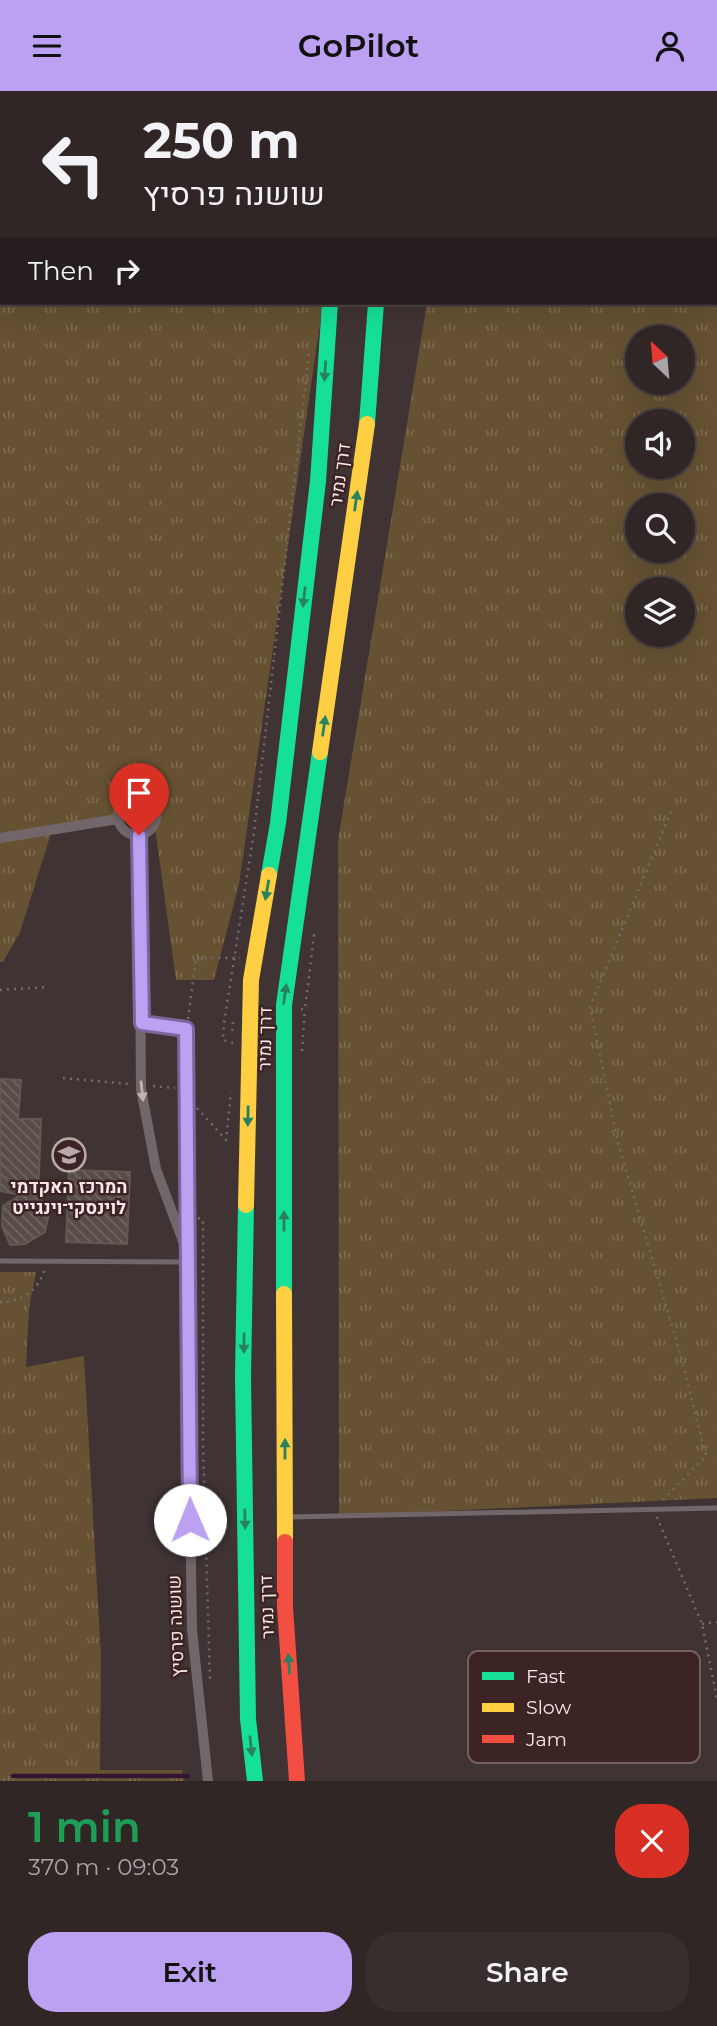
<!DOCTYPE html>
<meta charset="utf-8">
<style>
:root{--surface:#302626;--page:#382e2e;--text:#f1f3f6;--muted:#a8a5a7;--line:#4b4343;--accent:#bca0f2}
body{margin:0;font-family:Montserrat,Heebo,sans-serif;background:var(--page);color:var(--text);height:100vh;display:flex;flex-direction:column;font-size:26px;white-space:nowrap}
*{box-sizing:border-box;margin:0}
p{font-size:23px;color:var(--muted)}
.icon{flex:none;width:38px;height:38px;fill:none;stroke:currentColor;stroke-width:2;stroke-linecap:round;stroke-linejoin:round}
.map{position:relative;height:1690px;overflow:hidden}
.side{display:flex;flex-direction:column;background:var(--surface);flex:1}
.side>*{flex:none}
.banner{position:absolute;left:0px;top:0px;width:718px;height:214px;box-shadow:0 7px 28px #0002,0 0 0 2px var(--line);background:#302626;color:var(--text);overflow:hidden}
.needle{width:46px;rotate:334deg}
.fabs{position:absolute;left:625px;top:234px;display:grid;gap:14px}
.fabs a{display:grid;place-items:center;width:70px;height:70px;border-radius:50%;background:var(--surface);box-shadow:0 7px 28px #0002,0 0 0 2px var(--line);font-size:35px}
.pin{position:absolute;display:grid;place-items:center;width:60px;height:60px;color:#fff;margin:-72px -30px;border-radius:50% 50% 50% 0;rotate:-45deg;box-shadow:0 0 7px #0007}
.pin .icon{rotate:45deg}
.me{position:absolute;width:77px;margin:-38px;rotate:359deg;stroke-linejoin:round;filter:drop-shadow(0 0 5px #0008)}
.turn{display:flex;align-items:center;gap:24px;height:147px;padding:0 28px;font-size:32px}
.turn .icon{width:91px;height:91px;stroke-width:2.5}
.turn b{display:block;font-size:49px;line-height:60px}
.then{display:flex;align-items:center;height:66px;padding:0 28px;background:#0003;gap:14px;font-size:26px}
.round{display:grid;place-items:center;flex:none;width:74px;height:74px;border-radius:28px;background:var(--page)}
.overview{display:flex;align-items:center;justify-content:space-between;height:119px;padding:0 28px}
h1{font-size:42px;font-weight:600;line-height:52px;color:#1e9e55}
.button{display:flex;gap:14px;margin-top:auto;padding:14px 28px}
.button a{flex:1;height:80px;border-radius:28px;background:var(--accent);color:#111;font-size:28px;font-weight:600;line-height:80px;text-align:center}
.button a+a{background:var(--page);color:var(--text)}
header{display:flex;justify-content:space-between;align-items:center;height:91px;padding:0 28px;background:var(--accent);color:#111;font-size:32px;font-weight:600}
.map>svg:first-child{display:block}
.grass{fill:url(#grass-tufts);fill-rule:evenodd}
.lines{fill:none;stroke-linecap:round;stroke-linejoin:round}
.stream{stroke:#341633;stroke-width:4.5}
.building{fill:url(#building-back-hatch);stroke:#645856;stroke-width:2}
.path{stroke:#746b6d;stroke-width:2.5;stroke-dasharray:2 5;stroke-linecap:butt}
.lane{stroke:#71676a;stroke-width:5}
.street{stroke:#71676a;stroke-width:10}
.fast{stroke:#16e098;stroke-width:16}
.slow{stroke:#ffcf43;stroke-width:16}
.jam{stroke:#f24e42;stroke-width:16}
.oneway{fill:#28825e}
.oneway2{fill:#c2b4b4}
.route-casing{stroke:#7a689d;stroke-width:18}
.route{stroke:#bca0f2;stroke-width:12}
.labels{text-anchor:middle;stroke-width:5;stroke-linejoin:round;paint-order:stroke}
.street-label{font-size:18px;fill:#f8e7e6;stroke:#3b2423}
.poi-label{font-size:18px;font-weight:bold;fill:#f8e7e6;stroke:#3b2423}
.key{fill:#3b2423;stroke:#745e5e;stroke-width:2}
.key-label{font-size:19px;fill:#f8e7e6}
</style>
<header><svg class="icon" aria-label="menu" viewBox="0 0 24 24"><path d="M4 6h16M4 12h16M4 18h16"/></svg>GoPilot<svg class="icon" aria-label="person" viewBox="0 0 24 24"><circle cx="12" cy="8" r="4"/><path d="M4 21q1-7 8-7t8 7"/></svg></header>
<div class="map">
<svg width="717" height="1690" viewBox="0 0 717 1690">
<defs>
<pattern id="grass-tufts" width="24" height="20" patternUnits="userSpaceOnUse" patternTransform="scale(1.75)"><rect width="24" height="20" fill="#665132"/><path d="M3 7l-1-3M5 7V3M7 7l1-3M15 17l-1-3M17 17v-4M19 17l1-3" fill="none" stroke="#7d6a50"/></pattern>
<pattern id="building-back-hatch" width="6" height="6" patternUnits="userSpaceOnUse" patternTransform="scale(1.75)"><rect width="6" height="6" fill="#594b46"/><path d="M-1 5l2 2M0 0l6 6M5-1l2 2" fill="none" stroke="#726561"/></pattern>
</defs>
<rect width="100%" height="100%" fill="#403333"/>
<!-- grass -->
<g class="grass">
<polygon points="0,0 277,2 2,2 2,212 321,212 322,218 239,793 214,889 176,889 155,737 150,728 54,733 20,841 3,871 0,871"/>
<path d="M717,20V1407L339,1425L338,749L427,212H716ZM637,247H682V292H637ZM637,331H682V376H637ZM637,415H682V460H637ZM637,499H682V544H637Z"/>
<polygon points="0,1181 36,1181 29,1217 26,1276 84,1265 101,1566 100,1679 182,1679 184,1690 0,1690"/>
</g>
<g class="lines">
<!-- stream -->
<polyline class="stream" points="13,1685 188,1685"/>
</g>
<!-- building -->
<g class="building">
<polygon points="0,988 21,989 18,1028 41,1028 38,1106 50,1117 45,1141 25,1153 10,1154 2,1135 3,1115 20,1104 0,1100"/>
<polygon points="69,1079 130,1081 127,1153 66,1151"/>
</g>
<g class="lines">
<!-- path -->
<g class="path">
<polyline points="111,0 113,2"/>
<polyline points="716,163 717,166"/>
<polyline points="0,899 48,896"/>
<polyline points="301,918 305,918 314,844 311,844"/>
<polyline points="188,928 196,867 240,867"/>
<polyline points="233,931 232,941 235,940"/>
<polyline points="233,952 223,949 224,932 254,741 309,261"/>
<polyline points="302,960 305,918"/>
<polyline points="63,987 129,993"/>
<polyline points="153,995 175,997"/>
<polyline points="197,1017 226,1049 231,1001"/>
<polyline points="198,1127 203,1129 203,1354 210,1589"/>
<path d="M0,1211C21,1211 37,1201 44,1180"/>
<polyline points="663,1409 706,1365 680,1262 618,1052 590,916 672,718"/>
<polyline points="657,1426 702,1533 717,1608"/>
<polyline points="702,1533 717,1531"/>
</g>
<!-- lane -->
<g class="lane">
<polyline points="0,1170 186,1171"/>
<polyline points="290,1426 717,1417"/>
</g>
<!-- street -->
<g class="street">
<circle cx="137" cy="725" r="19"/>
<polyline points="139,744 141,998 156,1078 183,1150"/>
<polyline points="0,747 118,728"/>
<polyline points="142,932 186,938 186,1160 192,1539 208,1690"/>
</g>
<!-- fast -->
<g class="fast">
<polyline points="314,0 315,2"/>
<polyline points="333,0 333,2"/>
<polyline points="375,0 375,2"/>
<polyline points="604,0 604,2"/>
<polyline points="425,2 426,0"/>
<polyline points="665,2 668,0"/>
<polyline points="704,2 706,0"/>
<polyline points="367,333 376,212"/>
<polyline points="269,784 278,732 318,390 330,212"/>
<polyline points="246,1114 243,1286 248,1628 255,1690"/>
<polyline points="284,1203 284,914 320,661"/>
</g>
<!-- slow -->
<g class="slow">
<polyline points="348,0 351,2"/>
<polyline points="558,0 560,2"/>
<polyline points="320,661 367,333"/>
<polyline points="246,1114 251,889 269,784"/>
<polyline points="284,1203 285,1451"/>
</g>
<!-- jam -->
<g class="jam">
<polyline points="716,14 717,13"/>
<polyline points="285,1451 285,1516 297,1690"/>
</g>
</g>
<!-- one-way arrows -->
<defs><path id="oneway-solid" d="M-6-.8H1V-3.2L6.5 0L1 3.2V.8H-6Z" transform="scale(1.75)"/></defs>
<g class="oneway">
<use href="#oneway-solid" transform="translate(325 280) rotate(94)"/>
<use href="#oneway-solid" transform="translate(356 410) rotate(-82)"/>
<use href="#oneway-solid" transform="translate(304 506) rotate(97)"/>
<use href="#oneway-solid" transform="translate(324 635) rotate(-82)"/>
<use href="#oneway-solid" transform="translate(267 799) rotate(100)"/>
<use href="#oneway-solid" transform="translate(285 903) rotate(-82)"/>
<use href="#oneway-solid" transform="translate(248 1025) rotate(91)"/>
<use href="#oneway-solid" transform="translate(284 1130) rotate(-90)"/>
<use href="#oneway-solid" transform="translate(244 1252) rotate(91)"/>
<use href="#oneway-solid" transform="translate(285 1358) rotate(-90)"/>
<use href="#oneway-solid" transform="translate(245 1428) rotate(89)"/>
<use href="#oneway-solid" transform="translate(289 1573) rotate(-94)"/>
<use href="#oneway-solid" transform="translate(251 1655) rotate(84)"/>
</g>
<use class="oneway2" href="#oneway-solid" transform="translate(142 1000) rotate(84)"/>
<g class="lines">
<defs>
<polyline id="route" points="139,744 142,932 186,938 190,1429"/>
</defs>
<!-- route casing -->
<use href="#route" class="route-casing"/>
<!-- route -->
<use href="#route" class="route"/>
</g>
<!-- icons -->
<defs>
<symbol id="university-ring" viewBox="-11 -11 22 22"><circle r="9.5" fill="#3b2423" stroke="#b8a8a7" stroke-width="1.5"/><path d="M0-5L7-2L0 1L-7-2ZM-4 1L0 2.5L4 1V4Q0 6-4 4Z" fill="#b8a8a7"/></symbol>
</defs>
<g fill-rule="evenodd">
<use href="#university-ring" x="50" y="1045" width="38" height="38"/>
</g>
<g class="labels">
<!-- street labels -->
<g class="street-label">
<text transform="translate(340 384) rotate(-82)" y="6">דרך נמיר</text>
<text transform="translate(265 948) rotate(-89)" y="6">דרך נמיר</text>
<text transform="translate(267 1516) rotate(-92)" y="6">דרך נמיר</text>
<text transform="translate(176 1535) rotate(-92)" y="6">שושנה פרסיץ</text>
</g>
<!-- poi labels -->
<g class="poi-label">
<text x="69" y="1102">המרכז האקדמי<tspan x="69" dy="21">לוינסקי־וינגייט</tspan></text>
</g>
</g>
<!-- legend -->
<rect x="468" y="1560" width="232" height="112" rx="10" class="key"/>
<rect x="482" y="1581" width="32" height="8" fill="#16e098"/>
<rect x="482" y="1612" width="32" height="9" fill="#ffcf43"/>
<rect x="482" y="1644" width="32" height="8" fill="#f24e42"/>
<g class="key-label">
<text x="526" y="1592">Fast</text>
<text x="526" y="1623">Slow</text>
<text x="526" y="1655">Jam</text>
</g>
</svg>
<div class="fabs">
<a><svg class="needle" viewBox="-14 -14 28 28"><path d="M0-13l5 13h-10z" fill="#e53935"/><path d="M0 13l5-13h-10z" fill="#a8a5a7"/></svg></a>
<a><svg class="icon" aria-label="sound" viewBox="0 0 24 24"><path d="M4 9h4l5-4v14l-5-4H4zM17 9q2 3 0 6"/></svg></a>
<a><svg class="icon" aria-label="search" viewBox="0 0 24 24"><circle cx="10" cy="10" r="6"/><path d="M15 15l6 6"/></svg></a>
<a><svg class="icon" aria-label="layers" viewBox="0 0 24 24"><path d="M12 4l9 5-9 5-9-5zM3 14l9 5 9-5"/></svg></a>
</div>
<div class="pin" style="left:139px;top:744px;background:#d93025"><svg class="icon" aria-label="arrive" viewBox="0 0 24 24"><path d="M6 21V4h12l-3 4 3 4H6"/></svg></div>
<svg class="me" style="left:190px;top:1429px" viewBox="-20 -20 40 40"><circle r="19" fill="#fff"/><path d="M0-13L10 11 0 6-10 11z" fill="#bca0f2"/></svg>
<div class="banner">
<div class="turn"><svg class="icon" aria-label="left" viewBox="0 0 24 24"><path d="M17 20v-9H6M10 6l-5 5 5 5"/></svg><div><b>250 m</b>שושנה פרסיץ</div></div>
<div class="then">Then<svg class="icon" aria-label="right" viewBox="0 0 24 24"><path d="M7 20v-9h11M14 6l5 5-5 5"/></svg></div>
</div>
</div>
<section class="side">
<div class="overview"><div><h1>1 min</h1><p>370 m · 09:03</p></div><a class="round" style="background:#d93025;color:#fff"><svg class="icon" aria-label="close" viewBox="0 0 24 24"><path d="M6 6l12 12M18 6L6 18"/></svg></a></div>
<div class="button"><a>Exit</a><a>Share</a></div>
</section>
